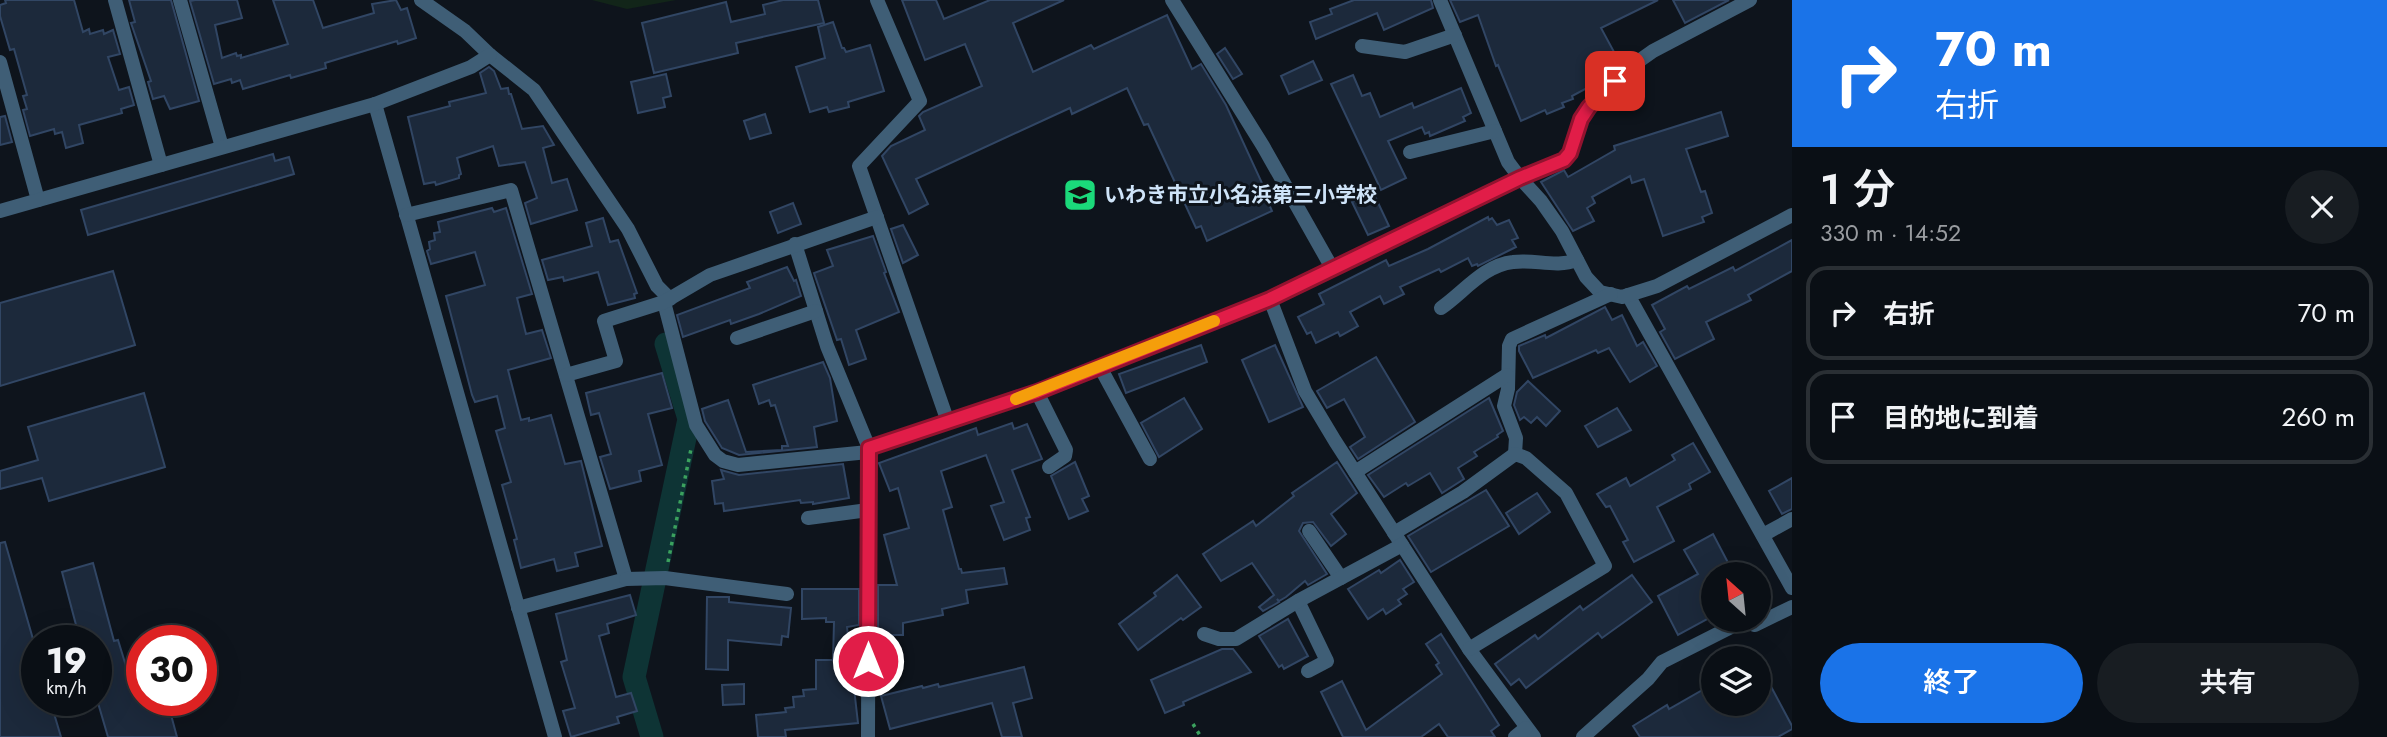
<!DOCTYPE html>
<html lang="ja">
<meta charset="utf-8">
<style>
:root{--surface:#0a0f15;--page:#181d22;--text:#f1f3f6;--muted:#999ca0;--line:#2a2f34;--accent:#1a73e8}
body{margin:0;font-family:Jost,"Noto Sans JP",sans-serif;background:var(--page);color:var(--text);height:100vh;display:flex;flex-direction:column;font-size:26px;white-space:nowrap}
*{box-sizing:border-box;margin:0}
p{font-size:23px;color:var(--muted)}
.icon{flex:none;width:38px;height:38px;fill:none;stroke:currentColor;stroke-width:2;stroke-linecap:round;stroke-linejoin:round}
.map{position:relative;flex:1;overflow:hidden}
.side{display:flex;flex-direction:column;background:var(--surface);width:595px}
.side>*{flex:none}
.banner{background:#1a73e8;color:#fff;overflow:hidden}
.needle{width:46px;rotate:333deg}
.tools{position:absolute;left:1701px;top:562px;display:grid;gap:14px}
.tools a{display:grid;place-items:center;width:70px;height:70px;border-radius:50%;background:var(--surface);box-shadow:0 7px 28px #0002,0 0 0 2px var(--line);font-size:35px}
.speed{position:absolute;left:21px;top:625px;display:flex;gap:14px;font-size:35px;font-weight:700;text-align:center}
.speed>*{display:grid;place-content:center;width:91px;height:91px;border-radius:50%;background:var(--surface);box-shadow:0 7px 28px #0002,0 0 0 2px var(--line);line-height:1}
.speed small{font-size:18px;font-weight:400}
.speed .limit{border:10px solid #d22;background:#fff;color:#111}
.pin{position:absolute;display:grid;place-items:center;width:60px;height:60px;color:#fff;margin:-30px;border-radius:14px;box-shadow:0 4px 10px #0006}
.me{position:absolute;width:77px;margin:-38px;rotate:0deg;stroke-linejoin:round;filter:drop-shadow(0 0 5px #0008)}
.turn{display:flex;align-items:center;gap:24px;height:147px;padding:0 28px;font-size:32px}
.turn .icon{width:91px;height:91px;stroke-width:2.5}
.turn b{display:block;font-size:49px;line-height:60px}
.round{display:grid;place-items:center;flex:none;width:74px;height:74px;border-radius:37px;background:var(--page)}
.headline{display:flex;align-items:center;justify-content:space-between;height:119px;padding:0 28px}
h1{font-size:42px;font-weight:600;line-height:52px}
.button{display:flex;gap:14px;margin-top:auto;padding:14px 28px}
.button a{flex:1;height:80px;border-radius:42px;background:var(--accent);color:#fff;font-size:28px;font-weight:600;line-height:80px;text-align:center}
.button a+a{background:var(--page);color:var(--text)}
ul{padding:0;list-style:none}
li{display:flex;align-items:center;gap:21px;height:94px;margin:0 14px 10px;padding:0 14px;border:4px solid var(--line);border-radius:21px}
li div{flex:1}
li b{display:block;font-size:26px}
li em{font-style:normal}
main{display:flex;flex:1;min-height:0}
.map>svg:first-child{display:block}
.green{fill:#122519}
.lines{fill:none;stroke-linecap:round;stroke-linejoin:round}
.canal{stroke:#0e3435;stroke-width:23}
.building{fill:#1c293b;stroke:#314664;stroke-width:2}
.path{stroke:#3ba15e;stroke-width:3.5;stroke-dasharray:3.5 5;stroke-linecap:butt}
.minor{stroke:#3f5e76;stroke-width:14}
.route-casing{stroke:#92132f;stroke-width:18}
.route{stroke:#e11d48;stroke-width:12}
.slow{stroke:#f59e0b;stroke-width:12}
.labels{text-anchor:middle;stroke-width:6;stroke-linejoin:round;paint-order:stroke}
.poi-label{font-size:21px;font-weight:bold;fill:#cfe4f9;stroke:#0e141c;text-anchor:start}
</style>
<main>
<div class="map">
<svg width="1792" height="737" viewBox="0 0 1792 737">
<rect width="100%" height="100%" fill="#0e141c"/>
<!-- green -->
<polygon class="green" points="592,0 676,0 627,9"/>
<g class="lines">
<!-- canal -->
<polyline class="canal" points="652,737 634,677 689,419 666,344"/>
</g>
<!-- building -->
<g class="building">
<polygon points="5,0 74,0 83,32 89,29 90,34 103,30 104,34 113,30 120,54 108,57 119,90 129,87 134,105 121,109 122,113 79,125 83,143 66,148 62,132 55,134 54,129 30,136 23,110 27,109 23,96 27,95 14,49 10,50 0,16 0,5 6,3"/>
<polygon points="129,0 171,0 199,101 170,109 164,96 153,99 148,82 151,81 131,23 135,22"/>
<polygon points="195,0 237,0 242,18 215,25 222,58 236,53 237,56 241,55 241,58 288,44 273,0 313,0 323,28 374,13 372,4 396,0 401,10 407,8 416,38 398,44 397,41 325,63 326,68 291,78 290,75 243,89 240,80 232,83 231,79 214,84 190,1"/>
<polygon points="783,0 818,0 824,23 736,43 738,53 654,73 642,23 726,2 731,22 765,14 763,5"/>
<polygon points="902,0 936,0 944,19 990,0 1064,0 1013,23 1033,72 1091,45 1094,49 1167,15 1192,69 1201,64 1226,105 1267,194 1265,195 1272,211 1207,241 1201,226 1196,228 1148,124 1144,125 1127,88 1072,114 1070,108 916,179 928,204 909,214 882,156 891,146 925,130 919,116 923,112 982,86 965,44 925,60"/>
<polygon points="1354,0 1431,0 1433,8 1384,30 1377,13 1316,39 1310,22 1332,14 1330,9"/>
<polygon points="1450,0 1658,0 1601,28 1620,63 1604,79 1572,96 1573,99 1562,103 1564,107 1547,114 1545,110 1521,121 1498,65 1496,66 1478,15 1460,22"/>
<polygon points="1673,0 1729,0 1685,23"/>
<polygon points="833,22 842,48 844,48 846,52 870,45 884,91 848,102 849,107 829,112 827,107 810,112 796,67 825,58 818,27"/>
<polygon points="1225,48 1242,74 1233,79 1217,54"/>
<polygon points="1313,61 1322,80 1289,94 1281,76"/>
<polygon points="489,67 494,71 501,89 508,88 509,94 511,94 522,129 543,126 554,145 543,148 552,183 567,179 577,210 531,224 525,203 537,198 525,162 499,166 493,146 457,158 461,174 459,175 459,178 436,185 435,182 424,184 408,117 450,106 449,102 486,93 480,73"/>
<polygon points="666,74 671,96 663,98 665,107 638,113 631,82"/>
<polygon points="1353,75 1362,96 1370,93 1380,117 1412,103 1414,108 1461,88 1471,113 1463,117 1465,121 1430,136 1429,132 1425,134 1422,127 1388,141 1406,178 1381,190 1331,84"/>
<polygon points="1721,112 1728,136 1686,149 1701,192 1705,191 1712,213 1702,217 1704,222 1663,236 1644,179 1632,183 1630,176 1592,197 1595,203 1587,208 1594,221 1573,231 1541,182 1564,170 1568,177 1615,150 1614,146"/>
<polygon points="765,114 771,133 750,139 744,121"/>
<polygon points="5,116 12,142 0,145 0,117"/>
<polygon points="273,154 275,161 289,157 294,174 88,235 81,210"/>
<polygon points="1373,192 1389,226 1368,235 1352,202"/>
<polygon points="793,203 801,224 778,233 770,212"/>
<polygon points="492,208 494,212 506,208 532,294 517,298 526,334 542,330 551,358 508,370 521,420 529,418 529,421 551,415 565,464 581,461 602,546 575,553 578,566 557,571 554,559 521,568 514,540 517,539 502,485 511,482 496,431 505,428 497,396 475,402 472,395 446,296 485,285 475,252 431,264 427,251 430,249 429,242 435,240 434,233 440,232 438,222"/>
<polygon points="1488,217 1489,220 1492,218 1497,225 1509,220 1518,238 1512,240 1516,247 1478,266 1477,264 1472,266 1468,258 1441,272 1439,269 1400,287 1404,294 1384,304 1380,296 1350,312 1358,326 1340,336 1338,332 1316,343 1311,332 1307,334 1298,317 1324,304 1319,294 1386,260 1389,266 1428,249"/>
<polygon points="603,218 610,242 618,240 637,293 634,294 635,298 608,305 598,272 564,281 563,277 548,280 542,260 592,246 586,223"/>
<polygon points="903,225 918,255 903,263 891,229"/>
<polygon points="873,236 886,272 884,273 899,312 856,330 866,359 849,365 841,339 837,340 814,273 833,266 827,250"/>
<polygon points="1792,240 1792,271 1748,295 1751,300 1706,322 1714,339 1675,359 1660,332 1665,329 1652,305 1687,286 1689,289 1733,267 1735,271"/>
<polygon points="787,267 794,281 796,280 801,296 759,314 731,324 730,320 683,337 677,315 750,288 747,282"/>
<polygon points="113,271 135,345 0,386 0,303"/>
<polygon points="1605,307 1612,320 1622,315 1637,346 1643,342 1657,366 1630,382 1609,348 1598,353 1596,350 1533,378 1519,351 1519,346 1545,335 1546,338"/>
<polygon points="1201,345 1207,362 1126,393 1119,374"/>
<polygon points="1275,345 1303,407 1269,422 1242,360"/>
<polygon points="1376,357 1415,422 1358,459 1350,447 1365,437 1344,399 1327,408 1317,391"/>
<polygon points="823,362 830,378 837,421 814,427 817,447 739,455 722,448 705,421 702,409 728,400 746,452 782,450 782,446 788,446 775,405 771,406 769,400 759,404 753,385"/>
<polygon points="662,373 672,408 648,414 662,465 639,471 641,481 610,489 600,457 611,454 599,413 591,415 586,393"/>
<polygon points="1528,381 1560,411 1546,426 1537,417 1531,423 1524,417 1520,420 1514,405 1517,392"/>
<polygon points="144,393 165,467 49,501 42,478 0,489 0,471 38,460 28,427"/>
<polygon points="1184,398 1202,429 1159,457 1141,423"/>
<polygon points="1489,398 1503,431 1497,435 1498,437 1474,452 1477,456 1458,468 1464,479 1442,493 1430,473 1408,486 1406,483 1384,497 1368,475"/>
<polygon points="1617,408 1631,430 1598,447 1585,426"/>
<polygon points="1012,423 1014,429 1027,424 1042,459 1012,470 1030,517 1026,518 1030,530 1004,540 991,506 1004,502 986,455 941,471 952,507 943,510 959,569 961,569 962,573 1004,568 1007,584 966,590 968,603 942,609 943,615 903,623 903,635 878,635 878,585 897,585 884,535 909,528 898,488 890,491 879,463 976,428 978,435"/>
<polygon points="1693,443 1710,472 1689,484 1691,489 1657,507 1674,541 1634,562 1623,542 1628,540 1610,506 1606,507 1597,494 1626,478 1630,486 1675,460 1672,455"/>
<polygon points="1075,462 1089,496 1082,499 1088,511 1069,519 1051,476"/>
<polygon points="1337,462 1357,493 1331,514 1346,534 1331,546 1313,522 1303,523 1299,531 1327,574 1308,585 1305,581 1286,597 1279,601 1277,599 1279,602 1263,611 1259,607 1274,595 1252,563 1221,581 1203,554 1253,521 1256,526 1294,496 1292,493"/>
<polygon points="843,464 849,498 813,504 813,502 801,503 800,500 724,511 723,503 715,504 712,481 724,479 721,470 739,475"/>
<polygon points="1792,478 1792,509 1782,514 1769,491"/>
<polygon points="1486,490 1509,526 1431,572 1408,536"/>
<polygon points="1537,493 1550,512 1519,534 1506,513"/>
<polygon points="1713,534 1734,574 1713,574 1713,616 1678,635 1658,596 1698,574 1684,550"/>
<polygon points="5,542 37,653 37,700 50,700 61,737 0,737 0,543"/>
<polygon points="1400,560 1414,582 1403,589 1407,594 1398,600 1401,604 1386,614 1383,609 1368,619 1348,589 1379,570 1381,573"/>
<polygon points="93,563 114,641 118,640 126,666 142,662 142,700 167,700 177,737 108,737 96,696 96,640 80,640 62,572"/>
<polygon points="1177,575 1201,607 1183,620 1181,618 1138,650 1119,624 1156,596 1154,593"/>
<polygon points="1632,575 1652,602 1602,638 1598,633 1526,688 1519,679 1511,685 1495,664 1535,635 1538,639 1580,606 1583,610"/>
<polygon points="802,589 859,589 859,625 847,627 858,723 785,730 786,737 758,737 756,715 786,712 785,708 794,707 793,697 804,696 803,690 816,689 816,660 833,660 834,622 826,622 826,618 802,619"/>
<polygon points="630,595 636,615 607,624 609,633 599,636 616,697 631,693 637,711 617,717 619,723 571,737 563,711 575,708 561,662 567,660 556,614"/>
<polygon points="707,597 729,597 729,602 791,608 788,637 782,636 781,645 728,640 728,670 706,669"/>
<polygon points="1288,619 1308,656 1284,669 1282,665 1279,667 1259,636"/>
<polygon points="1441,634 1499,725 1491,731 1495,737 1448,737 1439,724 1421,737 1343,737 1321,692 1342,681 1366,730 1442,674 1436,665 1439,663 1426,644"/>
<polygon points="1222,649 1233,649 1251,672 1183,702 1184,705 1165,713 1151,680"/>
<polygon points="1759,664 1792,726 1792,729 1778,737 1640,737 1633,726 1667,705 1669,709 1713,684 1713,704 1759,704"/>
<polygon points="1024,667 1032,698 1013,703 1022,737 1002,737 992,703 890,729 881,696 922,686 923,688 938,684 939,687"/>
<polygon points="744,684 744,704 723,705 722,685"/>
</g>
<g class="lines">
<!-- path -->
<g class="path">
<polyline points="668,562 691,449"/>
<polyline points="1193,724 1201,737"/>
</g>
<!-- minor -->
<g class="minor">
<polyline points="115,0 161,165"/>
<polyline points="180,0 222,147"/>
<polyline points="421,0 465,31 490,55 534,90 628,229 657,286 670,299"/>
<polyline points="877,0 920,101 859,166 948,422"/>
<polyline points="1172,0 1263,146 1332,268"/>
<polyline points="1440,0 1508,162 1520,178 1564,160 1570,153 1581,119 1589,107 1629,68 1653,51 1750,0"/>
<polyline points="1362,46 1405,52 1455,35"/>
<polyline points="0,62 38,200"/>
<polyline points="375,104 555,737"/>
<polyline points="1410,152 1495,131"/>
<polyline points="0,211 375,104 471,67 490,55"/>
<polyline points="406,215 511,190 626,579 518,608"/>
<polyline points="795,244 827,346 869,448 868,737"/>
<polyline points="1628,295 1792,588"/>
<polyline points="1270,299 1305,391 1335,441 1469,649 1534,737"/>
<polyline points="664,302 696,425 715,455 723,461 738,465 868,452"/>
<path d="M1441,308C1464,292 1484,265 1513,262C1535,259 1556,268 1577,260"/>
<polyline points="737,338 816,311"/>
<polyline points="1100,367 1150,459"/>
<polyline points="566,375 616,361 604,321 664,302 710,275 877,217"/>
<polyline points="1037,392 1066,450 1065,456 1049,467"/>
<polyline points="869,448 1037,392 1270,299 1520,178 1541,201 1562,231 1586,277 1600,292 1622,297 1657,286 1792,215"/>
<polyline points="1515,454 1516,438 1504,406 1508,389 1509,346 1512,339 1611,294"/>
<polyline points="1355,472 1507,375"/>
<polyline points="808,518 868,510"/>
<polyline points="1309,531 1341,578"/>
<polyline points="1394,533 1463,492 1515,454 1526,458 1566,493 1605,566 1469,649"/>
<polyline points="1763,535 1792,519"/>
<polyline points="626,579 665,578 787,594"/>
<polyline points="1298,601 1327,661 1308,671"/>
<polyline points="1204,634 1219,639 1236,639 1298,601 1402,545"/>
<polyline points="1515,737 1526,728"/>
<polyline points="1583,737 1648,679 1662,662 1743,621 1755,625 1792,607"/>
</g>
</g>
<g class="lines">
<defs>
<polyline id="route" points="868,661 869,448 1037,392 1270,299 1520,178 1564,160 1570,153 1581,119 1589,107 1615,81"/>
</defs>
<!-- route casing -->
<use href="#route" class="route-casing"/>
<!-- route -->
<use href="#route" class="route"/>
<!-- slow -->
<polyline class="slow" points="1016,399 1214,321"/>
</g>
<!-- icons -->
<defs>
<symbol id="school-square" viewBox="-11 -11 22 22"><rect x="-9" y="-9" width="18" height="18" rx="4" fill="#1bd97a" stroke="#0e141c"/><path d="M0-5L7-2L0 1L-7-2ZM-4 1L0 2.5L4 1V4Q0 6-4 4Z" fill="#111"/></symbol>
</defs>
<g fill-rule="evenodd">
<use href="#school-square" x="1061" y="176" width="38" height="38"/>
</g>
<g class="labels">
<!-- poi labels -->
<g class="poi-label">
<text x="1104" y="202">いわき市立小名浜第三小学校</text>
</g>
</g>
</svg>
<div class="tools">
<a><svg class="needle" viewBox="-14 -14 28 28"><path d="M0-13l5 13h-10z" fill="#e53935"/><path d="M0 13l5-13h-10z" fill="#999ca0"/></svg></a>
<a><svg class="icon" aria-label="layers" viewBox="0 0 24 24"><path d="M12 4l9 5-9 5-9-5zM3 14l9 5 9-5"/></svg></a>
</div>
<div class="speed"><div>19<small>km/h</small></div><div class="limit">30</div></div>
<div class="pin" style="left:1615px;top:81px;background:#d93025"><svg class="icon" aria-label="arrive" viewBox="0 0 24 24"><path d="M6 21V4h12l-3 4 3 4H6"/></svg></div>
<svg class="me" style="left:868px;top:661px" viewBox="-20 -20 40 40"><circle r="17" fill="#e11d48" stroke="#fff" stroke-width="3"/><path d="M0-11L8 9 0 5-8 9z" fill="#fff"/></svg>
</div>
<section class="side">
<div class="banner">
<div class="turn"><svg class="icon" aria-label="right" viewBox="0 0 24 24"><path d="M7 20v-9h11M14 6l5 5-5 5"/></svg><div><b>70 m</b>右折</div></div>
</div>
<div class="headline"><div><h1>1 分</h1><p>330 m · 14:52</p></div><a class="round"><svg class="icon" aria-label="close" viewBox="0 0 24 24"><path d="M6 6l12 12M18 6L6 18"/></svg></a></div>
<ul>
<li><svg class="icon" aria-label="right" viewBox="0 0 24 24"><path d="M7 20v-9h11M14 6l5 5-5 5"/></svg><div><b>右折</b></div><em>70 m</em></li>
<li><svg class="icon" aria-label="arrive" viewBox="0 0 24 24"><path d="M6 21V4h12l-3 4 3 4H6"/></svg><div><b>目的地に到着</b></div><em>260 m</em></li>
</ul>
<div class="button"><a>終了</a><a>共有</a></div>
</section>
</main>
